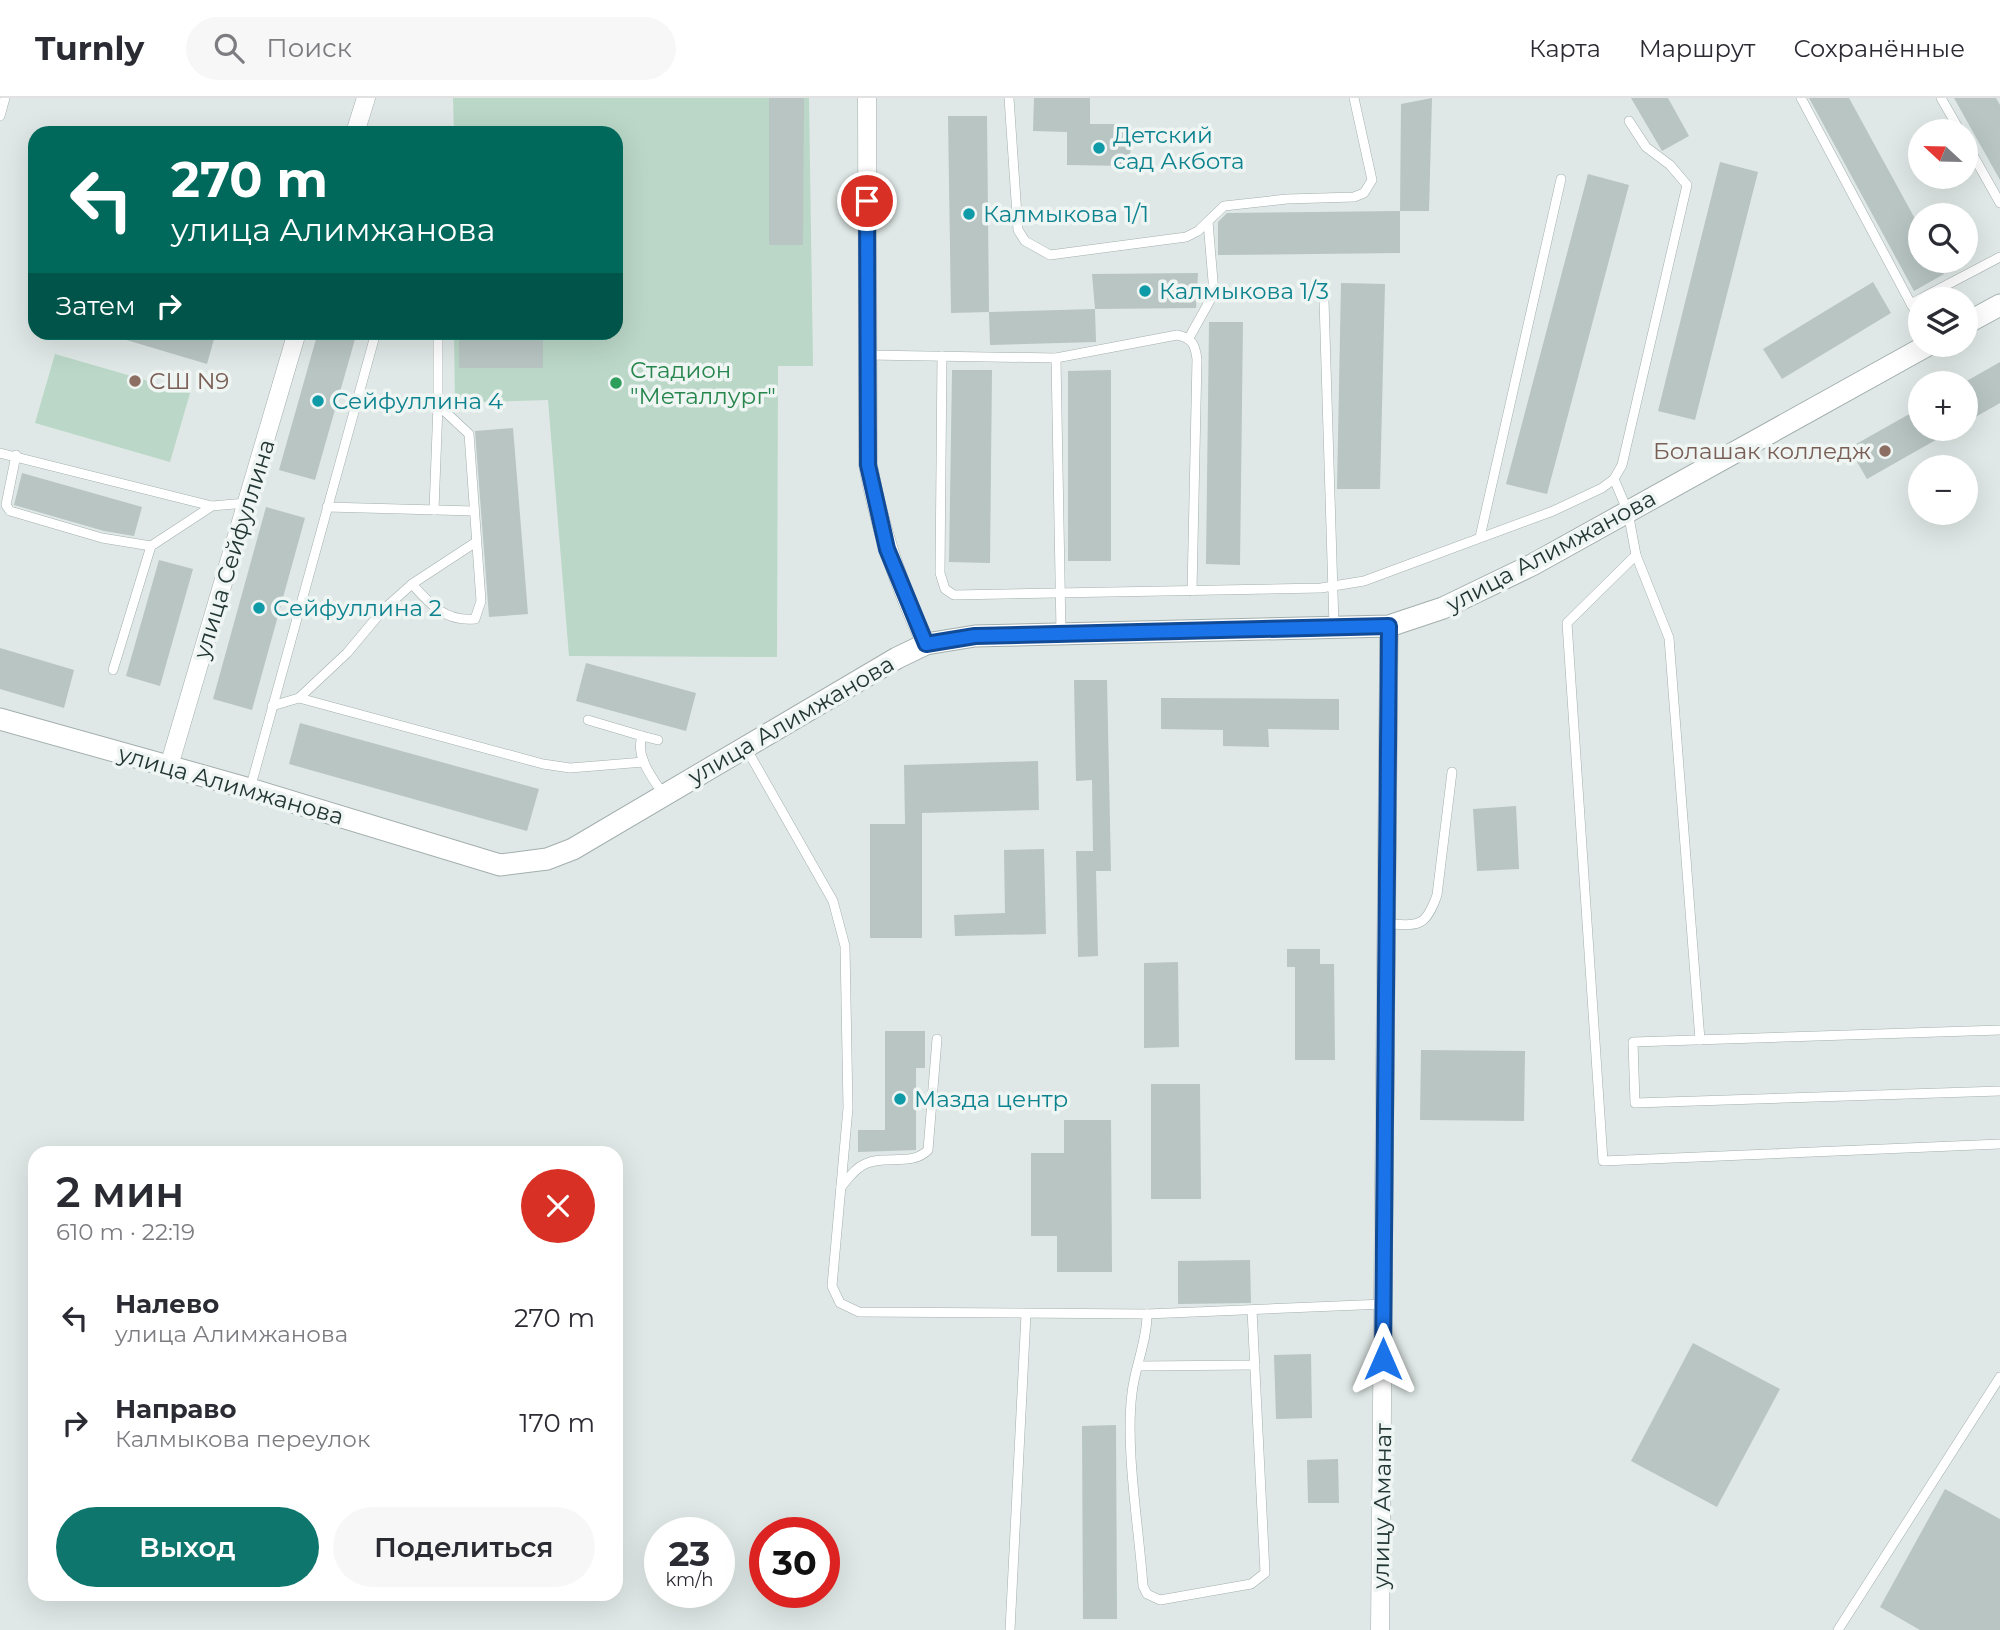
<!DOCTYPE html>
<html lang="ru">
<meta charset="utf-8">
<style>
:root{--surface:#fff;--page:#f7f7f7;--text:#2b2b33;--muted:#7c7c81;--line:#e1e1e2;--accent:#0f766e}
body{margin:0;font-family:Montserrat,sans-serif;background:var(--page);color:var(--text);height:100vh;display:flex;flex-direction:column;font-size:26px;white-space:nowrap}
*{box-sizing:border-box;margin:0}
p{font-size:23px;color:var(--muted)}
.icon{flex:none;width:38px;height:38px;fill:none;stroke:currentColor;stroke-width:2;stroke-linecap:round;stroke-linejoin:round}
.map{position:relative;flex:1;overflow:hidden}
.sheet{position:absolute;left:28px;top:1048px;width:595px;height:455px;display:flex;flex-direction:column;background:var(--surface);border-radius:21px;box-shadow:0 7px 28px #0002}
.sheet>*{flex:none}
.banner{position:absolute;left:28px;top:28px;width:595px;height:214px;border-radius:21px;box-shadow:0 7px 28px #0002;background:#00695c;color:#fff;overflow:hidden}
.needle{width:46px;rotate:292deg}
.fabs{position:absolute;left:1908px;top:21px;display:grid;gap:14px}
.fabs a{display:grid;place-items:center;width:70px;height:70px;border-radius:50%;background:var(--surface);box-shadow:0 7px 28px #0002;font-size:35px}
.speed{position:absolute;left:644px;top:1419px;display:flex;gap:14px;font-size:35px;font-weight:700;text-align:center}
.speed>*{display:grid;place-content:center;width:91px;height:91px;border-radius:50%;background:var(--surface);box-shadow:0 7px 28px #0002;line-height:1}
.speed small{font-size:18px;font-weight:400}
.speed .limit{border:10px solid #d22;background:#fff;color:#111}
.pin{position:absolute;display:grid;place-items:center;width:60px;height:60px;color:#fff;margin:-30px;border:4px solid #fff;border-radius:50%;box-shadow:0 2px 7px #0007}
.me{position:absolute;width:77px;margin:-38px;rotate:0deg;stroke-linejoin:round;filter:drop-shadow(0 0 5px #0008)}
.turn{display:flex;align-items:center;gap:24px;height:147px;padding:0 28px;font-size:32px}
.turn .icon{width:91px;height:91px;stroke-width:2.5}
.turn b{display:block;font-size:49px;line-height:60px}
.then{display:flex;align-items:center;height:66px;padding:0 28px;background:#0003;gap:14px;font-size:26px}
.round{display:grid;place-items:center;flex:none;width:74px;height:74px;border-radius:37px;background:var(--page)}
.summary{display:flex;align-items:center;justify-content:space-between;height:119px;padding:0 28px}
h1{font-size:42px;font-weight:600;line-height:52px}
.button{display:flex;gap:14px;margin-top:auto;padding:14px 28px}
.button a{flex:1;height:80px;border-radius:42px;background:var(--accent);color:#fff;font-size:28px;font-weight:600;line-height:80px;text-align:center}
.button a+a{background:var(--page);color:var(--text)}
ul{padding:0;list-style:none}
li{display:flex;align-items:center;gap:21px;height:105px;padding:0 28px}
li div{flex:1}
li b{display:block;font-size:26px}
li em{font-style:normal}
header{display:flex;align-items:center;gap:42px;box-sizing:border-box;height:98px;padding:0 35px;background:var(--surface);border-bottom:2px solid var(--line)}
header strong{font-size:33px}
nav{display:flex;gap:38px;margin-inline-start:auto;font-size:24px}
.search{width:490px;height:63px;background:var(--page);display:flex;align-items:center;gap:18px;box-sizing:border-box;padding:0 24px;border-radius:38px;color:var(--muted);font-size:26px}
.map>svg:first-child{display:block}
.green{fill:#bad7c7}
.building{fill:#b8c5c2}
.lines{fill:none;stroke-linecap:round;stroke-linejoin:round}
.service-casing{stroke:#a3afad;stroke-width:10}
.minor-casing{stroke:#a3afad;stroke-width:19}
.tertiary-casing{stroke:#a3afad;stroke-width:23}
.service{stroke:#fff;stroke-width:9}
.minor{stroke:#fff;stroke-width:18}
.tertiary{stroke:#fff;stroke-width:21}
.route-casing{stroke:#114b97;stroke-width:18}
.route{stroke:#1a73e8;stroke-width:12}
.culture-dot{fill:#0f9aa8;stroke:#eff5f3;stroke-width:2.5}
.education-dot{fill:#8d6e63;stroke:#eff5f3;stroke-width:2.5}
.leisure-dot{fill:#2e9e5b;stroke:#eff5f3;stroke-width:2.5}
.labels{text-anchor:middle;stroke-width:7;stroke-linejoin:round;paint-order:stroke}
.culture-label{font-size:23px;fill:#0d838f;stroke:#eff5f3;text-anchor:start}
.leisure-label{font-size:23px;fill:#27864d;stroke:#eff5f3;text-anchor:start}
.education-label{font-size:23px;fill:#785e54;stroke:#eff5f3;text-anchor:start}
.street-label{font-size:23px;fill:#223634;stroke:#eff5f3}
</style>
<header>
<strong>Turnly</strong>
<div class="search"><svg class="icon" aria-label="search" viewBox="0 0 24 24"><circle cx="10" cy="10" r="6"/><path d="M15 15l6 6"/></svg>Поиск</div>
<nav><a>Карта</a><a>Маршрут</a><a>Сохранённые</a></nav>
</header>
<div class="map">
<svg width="2000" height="1532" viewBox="0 0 2000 1532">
<rect width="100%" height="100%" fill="#dfe8e6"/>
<!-- green -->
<g class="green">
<polygon points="453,0 809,0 813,268 778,268 777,559 569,558 548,302 455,305 454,235 616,234 616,35 454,35"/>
<polygon points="55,256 190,295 170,364 35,325"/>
</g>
<!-- building -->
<g class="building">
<polygon points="769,0 804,0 803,147 769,147"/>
<polygon points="1034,0 1090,0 1090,26 1131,26 1130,68 1067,67 1067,34 1033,33"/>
<polygon points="1432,0 1429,113 1400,113 1401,6"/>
<polygon points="1631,0 1668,0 1689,38 1662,53"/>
<polygon points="1809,0 1849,0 1920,130 1920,163 1937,163 1944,176 1914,193"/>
<polygon points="1954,0 1996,0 2000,7 2000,82"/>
<polygon points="948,18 987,18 989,214 951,215"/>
<polygon points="1720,64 1758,74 1695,322 1658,313"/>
<polygon points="1588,76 1629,87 1547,396 1506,386"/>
<polygon points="1400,113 1400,155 1218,157 1218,124 1227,115"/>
<polygon points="1198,175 1196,210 1095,211 1092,176"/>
<polygon points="1873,184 1891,215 1782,281 1763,251"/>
<polygon points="1341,185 1385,186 1380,391 1337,391"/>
<polygon points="1095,211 1096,244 990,247 989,214"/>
<polygon points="1209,224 1243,224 1240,467 1206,466"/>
<polygon points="113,234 216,234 207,266 113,238"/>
<polygon points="318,234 357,234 315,382 279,372"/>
<rect x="459" y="234" width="84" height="36"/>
<polygon points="2000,264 2000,305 1965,325 1965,284"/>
<polygon points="952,272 992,272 990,465 949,464"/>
<polygon points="1111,272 1111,463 1068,463 1068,273"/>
<polygon points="1920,310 1920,331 1955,331 1867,381 1849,350"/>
<polygon points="513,330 528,516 489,519 475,333"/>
<polygon points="22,375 142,409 134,438 104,433 14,407"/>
<polygon points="266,409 305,420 252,612 213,601"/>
<polygon points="159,462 193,471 160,588 126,578"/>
<polygon points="0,550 74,572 64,610 0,591"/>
<polygon points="586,565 696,595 686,633 576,603"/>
<polygon points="1074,582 1107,582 1111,773 1096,773 1098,858 1078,859 1076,753 1093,753 1092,682 1076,683"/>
<polygon points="1161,600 1339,601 1339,632 1268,631 1269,649 1223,648 1223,632 1161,631"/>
<polygon points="300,625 539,691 527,733 289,666"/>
<polygon points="1038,663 1039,712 922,715 922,840 870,840 870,726 905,726 904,667"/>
<polygon points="1516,708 1519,771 1477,773 1473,711"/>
<polygon points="1044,751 1046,836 955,838 954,817 1005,815 1004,752"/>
<polygon points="1287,851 1320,851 1320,866 1334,866 1335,962 1295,962 1295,869 1287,869"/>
<polygon points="1178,864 1179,949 1144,950 1144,865"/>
<polygon points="885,933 925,933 925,970 916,970 916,1052 858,1054 858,1032 885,1032"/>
<polygon points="1421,952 1525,953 1524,1023 1420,1022"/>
<polygon points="1151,986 1200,986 1201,1101 1151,1101"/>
<polygon points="1064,1022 1111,1022 1112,1174 1057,1174 1057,1138 1031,1138 1031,1055 1064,1055"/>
<polygon points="1250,1162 1251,1205 1178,1206 1178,1163"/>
<polygon points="1693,1245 1780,1291 1717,1409 1631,1363"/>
<polygon points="1311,1256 1312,1320 1276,1321 1274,1257"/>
<polygon points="1116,1327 1117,1521 1083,1521 1082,1328"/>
<polygon points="1338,1361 1339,1405 1308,1405 1307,1362"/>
<polygon points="1945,1391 2000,1421 2000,1532 1920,1532 1880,1509"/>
</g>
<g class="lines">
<defs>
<g id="service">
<polyline points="1009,0 1018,132 1025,143 1050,157 1186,139 1198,133 1224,108 1287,101 1354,99 1364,95 1372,82 1354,0"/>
<polyline points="1801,0 1911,206 1920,201"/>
<polyline points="1941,0 1960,33"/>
<polyline points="0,18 5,0"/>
<polyline points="1965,43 2000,105"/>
<polyline points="1920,201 2000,159"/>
<polyline points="1324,202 1334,528"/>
<polyline points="1911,206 1920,220"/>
<polyline points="1189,240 1214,195 1208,124"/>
<path d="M868,257L1056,260L1177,237C1192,240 1195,246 1197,261L1192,493"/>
<polyline points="942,258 940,475 945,491 954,497 1321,490 1364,483 1553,413 1602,390 1614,381 1622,367 1687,87 1670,67 1646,49 1629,23"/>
<polyline points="1056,260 1061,534"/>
<polyline points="0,355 212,408"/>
<polyline points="16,357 6,407 10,413 102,440 151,448"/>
<polyline points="1614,381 1628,414 1636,457 1567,525 1603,1063 2000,1046"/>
<polyline points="327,409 474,413"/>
<polyline points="434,412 438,307"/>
<polyline points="1480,439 1561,81"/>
<polyline points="1636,457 1669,540 1700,942"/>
<polyline points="412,486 476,444"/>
<polyline points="113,572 151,448 212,408 246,405"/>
<polyline points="299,600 543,666 570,670 644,664"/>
<path d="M272,608L299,600L347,555L383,512L412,486C430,506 445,524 475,521L481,503L469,336L438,307V234"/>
<polyline points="588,622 642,638"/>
<path d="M658,642L642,638C635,659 652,679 663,696"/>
<polyline points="746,650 833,803 845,848 848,1010 832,1188 840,1205 859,1214 1147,1216 1384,1206"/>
<polyline points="250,691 376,234"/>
<path d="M1385,826C1418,827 1425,831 1437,797L1452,674"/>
<polyline points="2000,932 1633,944 1635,1005 2000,993"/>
<path d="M841,1089C848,1081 855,1070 865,1066C884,1056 912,1069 928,1052L937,941"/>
<path d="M1147,1216C1147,1244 1135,1268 1132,1295C1125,1351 1139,1430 1143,1488L1147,1496L1160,1502L1251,1486L1265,1475L1252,1212"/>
<polyline points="1138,1268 1255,1267"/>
<polyline points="1010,1532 1026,1216"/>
<polyline points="1838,1532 2000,1279"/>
</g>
<g id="minor">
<path d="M867,0L868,367C880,432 898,486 926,546"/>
<polyline points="355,35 366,0"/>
<polyline points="169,668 297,234"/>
<polyline points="1380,1532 1389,528"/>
</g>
<g id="tertiary">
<polyline points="1965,226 2000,207"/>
<polyline points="0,621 250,691 500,767 547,761 573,751 897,560 926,546 975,538 1389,528 1443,510 1532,467 1928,247"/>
</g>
</defs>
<!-- service casing -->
<use href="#service" class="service-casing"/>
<!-- minor casing -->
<use href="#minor" class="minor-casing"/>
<!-- tertiary casing -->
<use href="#tertiary" class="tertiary-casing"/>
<!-- service -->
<use href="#service" class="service"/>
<!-- minor -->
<use href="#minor" class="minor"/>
<!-- tertiary -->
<use href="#tertiary" class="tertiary"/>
</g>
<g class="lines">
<defs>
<polyline id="route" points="867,103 868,367 887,451 926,546 975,538 1389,528 1383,1261"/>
</defs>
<!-- route casing -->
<use href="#route" class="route-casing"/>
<!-- route -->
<use href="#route" class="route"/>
</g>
<!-- markers -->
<g class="culture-dot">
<circle cx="1099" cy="50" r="7"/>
<circle cx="969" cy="116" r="7"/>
<circle cx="1145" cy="193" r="7"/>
<circle cx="318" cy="303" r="7"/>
<circle cx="259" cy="510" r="7"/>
<circle cx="900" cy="1001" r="7"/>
</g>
<g class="education-dot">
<circle cx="135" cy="283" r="7"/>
<circle cx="1885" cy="353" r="7"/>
</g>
<circle class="leisure-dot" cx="616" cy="285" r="7"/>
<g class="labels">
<!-- culture labels -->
<g class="culture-label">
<text x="1113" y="45">Детский<tspan x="1113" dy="26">сад Акбота</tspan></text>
<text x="983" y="124">Калмыкова 1/1</text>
<text x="1159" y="201">Калмыкова 1/3</text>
<text x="332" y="311">Сейфуллина 4</text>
<text x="273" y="518">Сейфуллина 2</text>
<text x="914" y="1009">Мазда центр</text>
</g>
<!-- leisure labels -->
<g class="leisure-label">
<text x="630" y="280">Стадион<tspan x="630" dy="26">"Металлург"</tspan></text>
</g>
<!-- education labels -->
<g class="education-label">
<text x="149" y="291">СШ N9</text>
<text x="1871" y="361" text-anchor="end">Болашак колледж</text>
</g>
<!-- street labels -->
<g class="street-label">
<text transform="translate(234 451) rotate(-73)" y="8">улица Сейфуллина</text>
<text transform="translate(1551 453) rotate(-28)" y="8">улица Алимжанова</text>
<text transform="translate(791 622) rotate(-30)" y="8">улица Алимжанова</text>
<text transform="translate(231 687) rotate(16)" y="8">улица Алимжанова</text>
<text transform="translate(1382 1408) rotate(-89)" y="8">улицу Аманат</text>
</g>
</g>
</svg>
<div class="fabs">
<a><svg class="needle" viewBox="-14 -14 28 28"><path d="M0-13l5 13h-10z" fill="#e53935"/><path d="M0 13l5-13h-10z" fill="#7c7c81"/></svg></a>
<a><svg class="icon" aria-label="search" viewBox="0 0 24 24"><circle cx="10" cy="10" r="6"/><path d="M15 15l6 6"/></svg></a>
<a><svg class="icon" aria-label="layers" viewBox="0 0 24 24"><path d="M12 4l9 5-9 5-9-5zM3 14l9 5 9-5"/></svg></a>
<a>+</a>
<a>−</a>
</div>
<div class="speed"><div>23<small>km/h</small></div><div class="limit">30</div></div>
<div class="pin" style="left:867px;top:103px;background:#d93025"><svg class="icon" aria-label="arrive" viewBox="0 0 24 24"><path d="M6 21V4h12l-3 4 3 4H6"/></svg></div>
<svg class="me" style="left:1383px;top:1261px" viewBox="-20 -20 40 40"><path d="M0-17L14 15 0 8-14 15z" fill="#1a73e8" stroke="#fff" stroke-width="4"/></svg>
<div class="banner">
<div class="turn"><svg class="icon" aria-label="left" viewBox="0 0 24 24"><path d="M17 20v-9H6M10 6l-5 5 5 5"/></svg><div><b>270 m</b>улица Алимжанова</div></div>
<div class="then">Затем<svg class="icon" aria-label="right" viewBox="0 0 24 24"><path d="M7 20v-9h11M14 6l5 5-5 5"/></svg></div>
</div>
<section class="sheet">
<div class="summary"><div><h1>2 мин</h1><p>610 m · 22:19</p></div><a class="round" style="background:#d93025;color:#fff"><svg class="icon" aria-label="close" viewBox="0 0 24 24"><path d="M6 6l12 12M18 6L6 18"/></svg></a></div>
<ul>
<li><svg class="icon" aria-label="left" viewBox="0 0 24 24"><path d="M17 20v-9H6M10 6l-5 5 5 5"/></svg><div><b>Налево</b><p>улица Алимжанова</p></div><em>270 m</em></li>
<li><svg class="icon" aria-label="right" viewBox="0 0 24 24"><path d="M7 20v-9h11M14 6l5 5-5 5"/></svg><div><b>Направо</b><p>Калмыкова переулок</p></div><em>170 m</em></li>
</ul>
<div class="button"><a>Выход</a><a>Поделиться</a></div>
</section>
</div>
